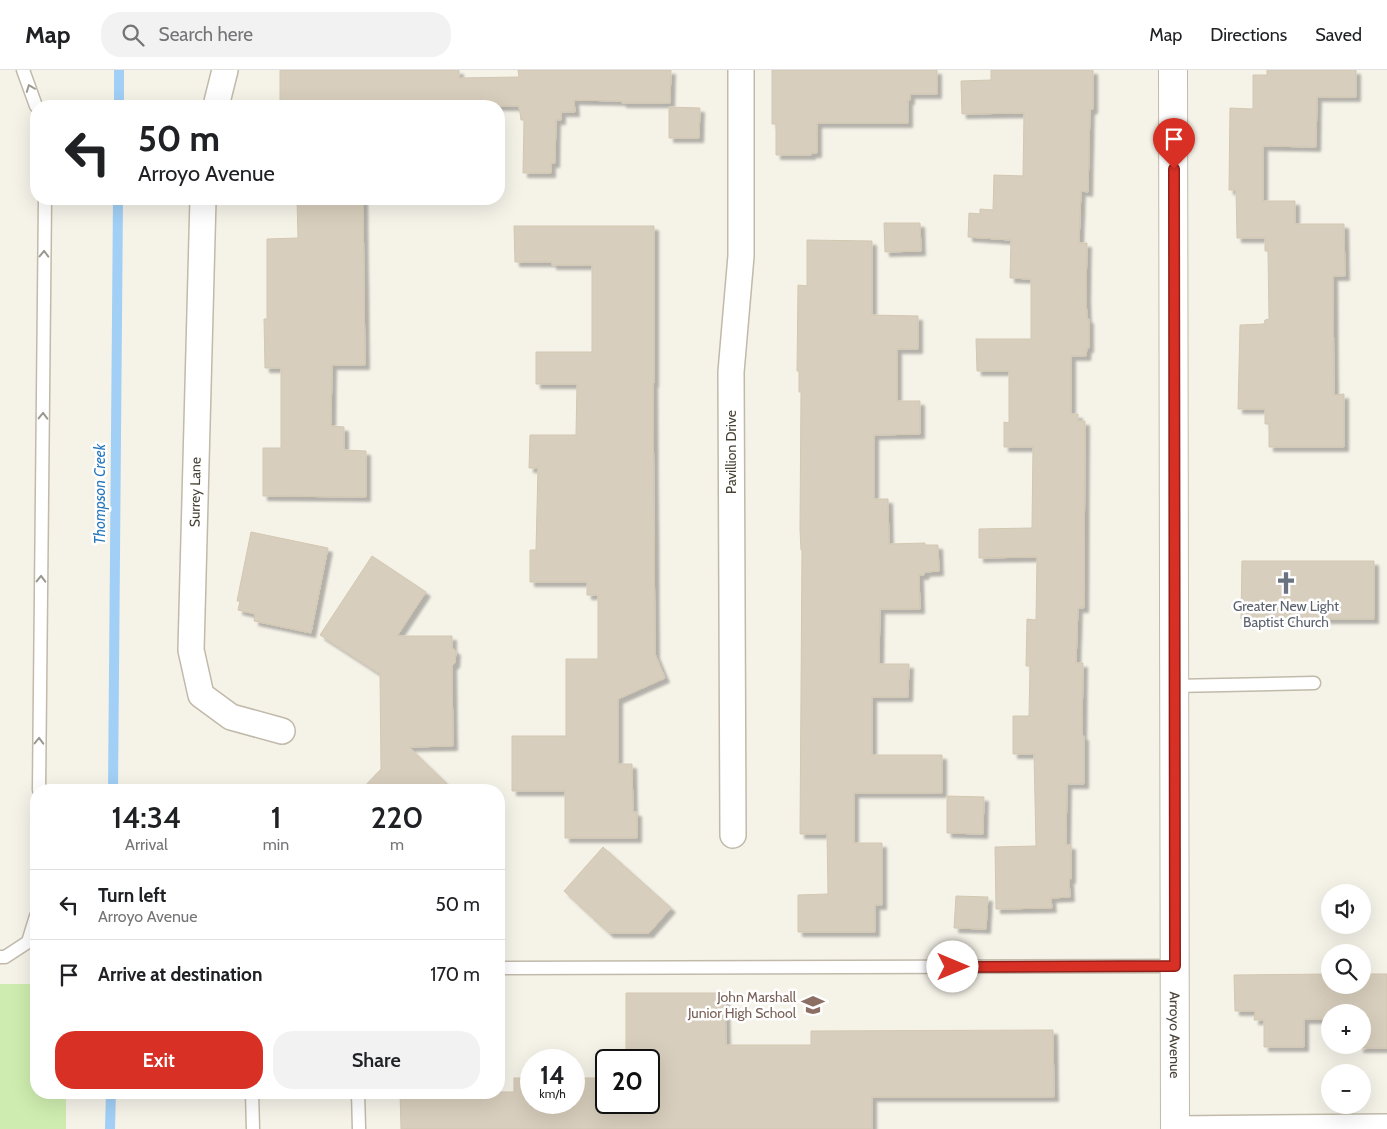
<!DOCTYPE html>
<meta charset="utf-8">
<style>
:root{--surface:#fff;--page:#f2f2f2;--text:#202124;--muted:#757577;--line:#e0e0e0;--accent:#d93025}
body{margin:0;font-family:Cabin,sans-serif;background:var(--page);color:var(--text);height:100vh;display:flex;flex-direction:column;font-size:19px;white-space:nowrap}
*{box-sizing:border-box;margin:0}
p{font-size:16px;color:var(--muted)}
.icon{flex:none;width:28px;height:28px;fill:none;stroke:currentColor;stroke-width:2;stroke-linecap:round;stroke-linejoin:round}
.map{position:relative;flex:1;overflow:hidden}
.sheet{position:absolute;left:30px;top:714px;width:475px;height:315px;display:flex;flex-direction:column;background:var(--surface);border-radius:20px;box-shadow:0 5px 20px #0002}
.sheet>*{flex:none}
.hud{position:absolute;left:30px;top:30px;width:475px;height:105px;border-radius:20px;box-shadow:0 5px 20px #0002;background:#fff;color:var(--text);overflow:hidden}
.controls{position:absolute;left:1321px;top:814px;display:grid;gap:10px}
.controls a{display:grid;place-items:center;width:50px;height:50px;border-radius:50%;background:var(--surface);box-shadow:0 5px 20px #0002;font-size:25px}
.speed{position:absolute;left:520px;top:979px;display:flex;gap:10px;font-size:25px;font-weight:700;text-align:center}
.speed>*{display:grid;place-content:center;width:65px;height:65px;border-radius:50%;background:var(--surface);box-shadow:0 5px 20px #0002;line-height:1}
.speed small{font-size:12px;font-weight:400}
.speed .limit{border:2px solid #111;border-radius:8px;background:#fff;color:#111}
.pin{position:absolute;display:grid;place-items:center;width:42px;height:42px;color:#fff;margin:-51px -21px;border-radius:50% 50% 50% 0;rotate:-45deg;box-shadow:0 0 5px #0007}
.pin .icon{rotate:45deg}
.me{position:absolute;width:55px;margin:-28px;rotate:90deg;stroke-linejoin:round;filter:drop-shadow(0 0 4px #0008)}
.turn{display:flex;align-items:center;gap:18px;height:105px;padding:0 25px;font-size:22px}
.turn .icon{width:65px;height:65px;stroke-width:2.5}
.turn b{display:block;font-size:35px;line-height:42px}
.eta{display:flex;justify-content:space-evenly;align-items:center;height:85px;text-align:center}
.eta b{font-size:30px;font-weight:600;line-height:35px}
.button{display:flex;gap:10px;margin-top:auto;padding:10px 25px}
.button a{flex:1;height:58px;border-radius:20px;background:var(--accent);color:#fff;font-size:20px;font-weight:600;line-height:58px;text-align:center}
.button a+a{background:var(--page);color:var(--text)}
ul{padding:0;list-style:none}
li{display:flex;align-items:center;gap:15px;height:70px;padding:0 25px;border-top:1px solid var(--line)}
li div{flex:1}
li b{display:block;font-size:19px}
li em{font-style:normal}
header{display:flex;align-items:center;gap:30px;box-sizing:border-box;height:70px;padding:0 25px;background:var(--surface);border-bottom:1px solid var(--line)}
header strong{font-size:24px}
nav{display:flex;gap:28px;margin-inline-start:auto;font-size:18px}
.search{width:350px;height:45px;background:var(--page);display:flex;align-items:center;gap:12px;box-sizing:border-box;padding:0 18px;border-radius:20px;color:var(--muted);font-size:19px}
.map>svg:first-child{display:block}
.green{fill:#ceecaf}
.lines{fill:none;stroke-linecap:round;stroke-linejoin:round}
.stream{stroke:#a1cff5;stroke-width:10}
.building{fill:#d8cebd;stroke:#d3c7b0;filter:url(#shadow)}
.service-casing{stroke:#c1baaa;stroke-width:15}
.minor-casing{stroke:#c1baaa;stroke-width:28}
.tertiary-casing{stroke:#c1baaa;stroke-width:30}
.service{stroke:#fff;stroke-width:12}
.minor{stroke:#fff;stroke-width:25}
.tertiary{stroke:#fff;stroke-width:28}
.oneway{stroke:#9b9890}
.route-casing{stroke:#8d1f18;stroke-width:12}
.route{stroke:#d93025;stroke-width:9}
.labels{text-anchor:middle;stroke-width:5;stroke-linejoin:round;paint-order:stroke}
.street-label{font-size:14px;fill:#494336;stroke:#fff}
.worship-label{font-size:14px;fill:#5b616d;stroke:#fff}
.education-label{font-size:14px;fill:#785e54;stroke:#fff;text-anchor:end}
.water-label{font-size:15px;font-style:italic;fill:#2777bd;stroke:#fff}
</style>
<header>
<strong>Map</strong>
<div class="search"><svg class="icon" aria-label="search" viewBox="0 0 24 24"><circle cx="10" cy="10" r="6"/><path d="M15 15l6 6"/></svg>Search here</div>
<nav><a>Map</a><a>Directions</a><a>Saved</a></nav>
</header>
<div class="map">
<svg width="1387" height="1059" viewBox="0 0 1387 1059">
<defs>
<filter id="shadow"><feDropShadow dx="4.5" dy="4.5" stdDeviation="1" flood-color="#0004"/></filter>
</defs>
<rect width="100%" height="100%" fill="#f5f2e8"/>
<!-- green -->
<polygon class="green" points="0,914 36,914 36,1022 66,1023 66,1059 0,1059"/>
<g class="lines">
<!-- stream -->
<g class="stream">
<polyline points="119,36 119,0"/>
<polyline points="113,720 118,129"/>
<polyline points="110,1059 111,1022"/>
</g>
</g>
<!-- building -->
<g class="building">
<polygon points="280,0 459,0 459,8 519,7 518,0 671,0 670,33 622,33 622,31 574,30 575,42 561,42 561,50 556,50 555,93 551,93 551,103 523,103 524,50 521,50 519,36 280,36"/>
<polygon points="772,0 937,0 937,24 910,24 910,30 908,30 908,53 819,53 817,54 817,83 811,83 811,85 776,85 776,54 772,54"/>
<polygon points="991,0 1093,0 1093,39 1090,40 1088,122 1081,121 1079,173 1087,173 1086,227 1087,249 1089,249 1089,278 1087,278 1086,286 1071,286 1071,344 1078,344 1078,351 1085,351 1084,538 1078,538 1076,593 1083,593 1082,666 1084,666 1084,714 1067,714 1066,775 1071,775 1071,809 1069,809 1070,827 1051,828 1052,838 996,839 995,777 1036,776 1034,684 1013,684 1013,646 1029,646 1030,596 1026,596 1027,549 1036,550 1037,487 979,488 979,459 1032,458 1033,377 1004,377 1004,352 1009,353 1009,301 977,301 976,269 1031,269 1031,209 1010,208 1011,170 968,167 969,143 980,144 980,139 993,140 994,105 1023,106 1024,43 962,44 961,11 991,10"/>
<polygon points="1267,0 1356,0 1356,27 1317,27 1316,77 1263,76 1263,131 1295,131 1295,154 1344,154 1345,206 1333,206 1334,325 1344,324 1344,377 1269,377 1269,354 1265,354 1265,339 1238,339 1240,255 1264,254 1265,250 1269,249 1268,181 1265,181 1265,168 1237,168 1236,120 1229,120 1230,38 1253,39 1253,5 1267,5"/>
<polygon points="669,37 700,38 699,68 669,68"/>
<polygon points="297,129 363,129 365,295 332,295 331,356 344,357 344,380 366,381 366,427 263,426 263,378 281,378 281,298 265,298 264,249 267,249 267,169 298,168"/>
<polygon points="884,153 920,153 921,181 885,182"/>
<polygon points="514,156 654,156 654,313 653,313 655,584 665,608 618,629 618,694 632,694 633,742 637,742 637,768 565,768 565,721 512,721 512,666 566,666 566,589 598,589 598,525 587,525 587,512 530,512 530,480 536,480 538,398 529,398 530,365 576,365 577,314 536,314 536,282 592,282 592,195 552,195 552,192 515,192"/>
<polygon points="807,170 872,171 872,245 918,246 918,279 897,279 897,331 920,331 920,364 874,365 874,429 888,429 889,474 925,473 925,475 938,475 939,501 925,502 924,505 919,505 920,539 880,539 879,594 909,594 908,627 872,627 872,685 942,685 942,723 854,723 854,773 882,773 882,835 875,835 875,862 798,862 798,825 828,824 827,764 800,764 802,480 801,480 800,459 801,322 799,322 799,301 797,301 798,215 807,216"/>
<polygon points="251,462 328,478 311,563 254,551 255,544 238,540 240,531 237,531"/>
<polygon points="372,486 426,522 397,566 452,566 452,578 456,581 455,593 452,596 453,676 409,677 453,720 361,720 381,699 380,604 320,565"/>
<polygon points="1242,491 1374,491 1374,549 1241,549"/>
<polygon points="947,726 984,727 983,764 947,763"/>
<polygon points="603,777 671,838 649,863 609,863 564,821"/>
<polygon points="956,826 988,827 986,859 954,858"/>
<polygon points="1330,904 1330,915 1362,915 1362,904 1387,904 1387,978 1359,978 1359,975 1362,975 1362,942 1330,942 1330,949 1304,949 1304,977 1264,977 1264,950 1254,950 1255,941 1235,941 1234,905"/>
<polygon points="626,923 725,923 726,975 811,975 811,961 1053,960 1054,1027 872,1027 872,1059 401,1059 400,1022 514,1022 514,1008 531,1008 531,1032 574,1032 574,1008 606,1008 606,1032 649,1032 649,990 626,990"/>
</g>
<g class="lines">
<defs>
<g id="service">
<polyline points="23,0 36,36"/>
<polyline points="1174,616 1314,613"/>
<polyline points="39,720 45,129"/>
<polyline points="0,887 5,887 28,872 36,846"/>
<polyline points="499,898 1175,896"/>
<polyline points="252,1022 253,1059"/>
<polyline points="358,1022 359,1059"/>
</g>
<g id="minor">
<polyline points="216,36 225,0"/>
<polyline points="203,129 191,580 201,625 231,647 282,661"/>
<polyline points="733,765 731,302 741,186 741,0"/>
<polyline points="1175,1059 1387,1057"/>
</g>
<g id="tertiary">
<path id="s1" d="M1173,0L1175,1059"/>
</g>
</defs>
<!-- service casing -->
<use href="#service" class="service-casing"/>
<!-- minor casing -->
<use href="#minor" class="minor-casing"/>
<!-- tertiary casing -->
<use href="#tertiary" class="tertiary-casing"/>
<!-- service -->
<use href="#service" class="service"/>
<!-- minor -->
<use href="#minor" class="minor"/>
<!-- tertiary -->
<use href="#tertiary" class="tertiary"/>
</g>
<!-- one-way arrows -->
<defs><path id="oneway-chevron" d="M-2-3.5L2.5 0L-2 3.5" fill="none" stroke-width="1.6" stroke-linecap="round" stroke-linejoin="round" transform="scale(1.25)"/></defs>
<g class="oneway">
<use href="#oneway-chevron" transform="translate(30 18) rotate(-111)"/>
<use href="#oneway-chevron" transform="translate(44 184) rotate(-89)"/>
<use href="#oneway-chevron" transform="translate(43 346) rotate(-89)"/>
<use href="#oneway-chevron" transform="translate(41 509) rotate(-89)"/>
<use href="#oneway-chevron" transform="translate(39 671) rotate(-89)"/>
</g>
<g class="lines">
<defs>
<polyline id="route" points="953,897 1175,896 1174,99"/>
</defs>
<!-- route casing -->
<use href="#route" class="route-casing"/>
<!-- route -->
<use href="#route" class="route"/>
</g>
<!-- icons -->
<defs>
<symbol id="church-bare" viewBox="-9 -9 18 18"><path d="M-1.2-6h2.4v3.5h3.3v2.4h-3.3V6h-2.4V-.1h-3.3v-2.4h3.3Z" fill="#6b7280" stroke="#fff" stroke-width="2.5" paint-order="stroke"/></symbol>
<symbol id="school-bare" viewBox="-9 -9 18 18"><path d="M0-5L7-2L0 1L-7-2ZM-4 1L0 2.5L4 1V4Q0 6-4 4Z" fill="#8d6e63" stroke="#fff" stroke-width="2.5" paint-order="stroke"/></symbol>
</defs>
<g fill-rule="evenodd">
<use href="#church-bare" x="1270" y="497" width="32" height="32"/>
<use href="#school-bare" x="797" y="919" width="32" height="32"/>
</g>
<g class="labels">
<!-- street labels -->
<g class="street-label">
<text transform="translate(731 382) rotate(-90)" y="5">Pavillion Drive</text>
<text transform="translate(195 422) rotate(-89)" y="5">Surrey Lane</text>
<text dy="5" stroke="none"><textPath href="#s1" startOffset="965">Arroyo Avenue</textPath></text>
</g>
<!-- worship labels -->
<g class="worship-label">
<text x="1286" y="541">Greater New Light<tspan x="1286" dy="16">Baptist Church</tspan></text>
</g>
<!-- education labels -->
<g class="education-label">
<text x="796" y="932">John Marshall<tspan x="796" dy="16">Junior High School</tspan></text>
</g>
<!-- water labels -->
<g class="water-label">
<text transform="translate(100 424) rotate(-90)" y="5">Thompson Creek</text>
</g>
</g>
</svg>
<div class="controls">
<a><svg class="icon" aria-label="sound" viewBox="0 0 24 24"><path d="M4 9h4l5-4v14l-5-4H4zM17 9q2 3 0 6"/></svg></a>
<a><svg class="icon" aria-label="search" viewBox="0 0 24 24"><circle cx="10" cy="10" r="6"/><path d="M15 15l6 6"/></svg></a>
<a>+</a>
<a>−</a>
</div>
<div class="speed"><div>14<small>km/h</small></div><div class="limit">20</div></div>
<div class="pin" style="left:1174px;top:99px;background:#d93025"><svg class="icon" aria-label="arrive" viewBox="0 0 24 24"><path d="M6 21V4h12l-3 4 3 4H6"/></svg></div>
<svg class="me" style="left:953px;top:897px" viewBox="-20 -20 40 40"><circle r="19" fill="#fff"/><path d="M0-13L10 11 0 6-10 11z" fill="#d93025"/></svg>
<div class="hud">
<div class="turn"><svg class="icon" aria-label="left" viewBox="0 0 24 24"><path d="M17 20v-9H6M10 6l-5 5 5 5"/></svg><div><b>50 m</b>Arroyo Avenue</div></div>
</div>
<section class="sheet">
<div class="eta">
<div><b>14:34</b><p>Arrival</p></div>
<div><b>1</b><p>min</p></div>
<div><b>220</b><p>m</p></div>
</div>
<ul>
<li><svg class="icon" aria-label="left" viewBox="0 0 24 24"><path d="M17 20v-9H6M10 6l-5 5 5 5"/></svg><div><b>Turn left</b><p>Arroyo Avenue</p></div><em>50 m</em></li>
<li><svg class="icon" aria-label="arrive" viewBox="0 0 24 24"><path d="M6 21V4h12l-3 4 3 4H6"/></svg><div><b>Arrive at destination</b></div><em>170 m</em></li>
</ul>
<div class="button"><a>Exit</a><a>Share</a></div>
</section>
</div>
